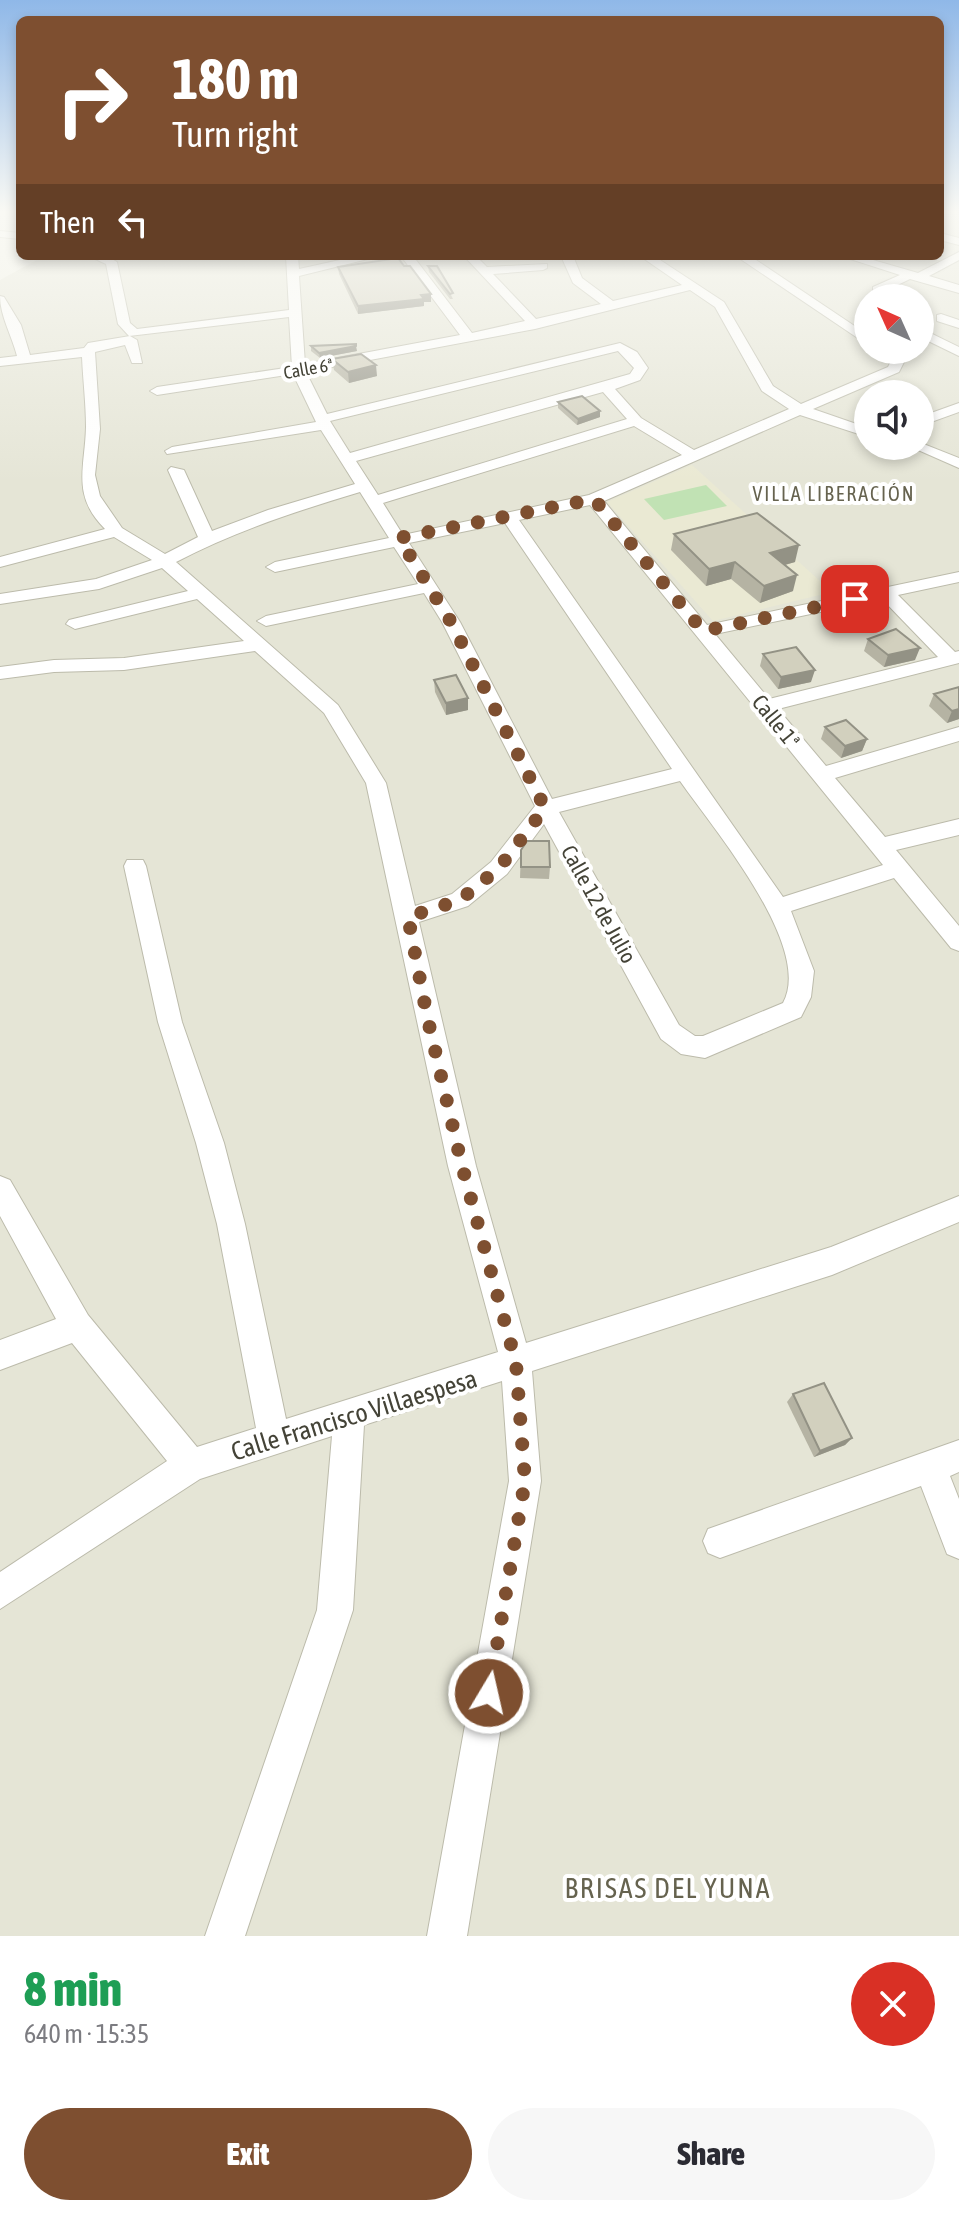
<!DOCTYPE html>
<meta charset="utf-8">
<style>
:root{--surface:#fff;--page:#f7f7f7;--text:#2b2b33;--muted:#7c7c81;--accent:#7e4f30}
body{margin:0;font-family:"Asap Condensed",sans-serif;background:var(--page);color:var(--text);height:100vh;display:flex;flex-direction:column;font-size:30px;white-space:nowrap}
*{box-sizing:border-box;margin:0}
p{font-size:26px;color:var(--muted)}
.icon{flex:none;width:44px;height:44px;fill:none;stroke:currentColor;stroke-width:2;stroke-linecap:round;stroke-linejoin:round}
.map{position:relative;height:1936px;overflow:hidden}
.panel{display:flex;flex-direction:column;background:var(--surface);flex:1}
.panel>*{flex:none}
.banner{position:absolute;left:16px;top:16px;width:928px;height:244px;border-radius:12px;box-shadow:0 4px 12px #0003;background:#7e4f30;color:#fff;overflow:hidden}
.needle{width:52px;rotate:315deg}
.buttons{position:absolute;left:854px;top:284px;display:grid;gap:16px}
.buttons a{display:grid;place-items:center;width:80px;height:80px;border-radius:50%;background:var(--surface);box-shadow:0 4px 12px #0003;font-size:40px}
.pin{position:absolute;display:grid;place-items:center;width:68px;height:68px;color:#fff;margin:-34px;border-radius:16px;box-shadow:0 4px 12px #0006}
.me{position:absolute;width:88px;margin:-44px;rotate:9deg;stroke-linejoin:round;filter:drop-shadow(0 0 6px #0008)}
.turn{display:flex;align-items:center;gap:28px;height:168px;padding:0 24px;font-size:36px}
.turn .icon{width:104px;height:104px;stroke-width:2.5}
.turn b{display:block;font-size:56px;line-height:68px}
.then{display:flex;align-items:center;height:76px;padding:0 24px;background:#0003;gap:16px;font-size:30px}
.round{display:grid;place-items:center;flex:none;width:84px;height:84px;border-radius:42px;background:var(--page)}
.overview{display:flex;align-items:center;justify-content:space-between;height:136px;padding:0 24px}
h1{font-size:48px;font-weight:800;line-height:60px;color:#1e9e55}
.cta{display:flex;gap:16px;margin-top:auto;padding:16px 24px}
.cta a{flex:1;height:92px;border-radius:48px;background:var(--accent);color:#fff;font-size:32px;font-weight:800;line-height:92px;text-align:center}
.cta a+a{background:var(--page);color:var(--text)}
.map>svg:first-child{display:block}
.residential{fill:#e5e5d6;fill-rule:evenodd}
.education{fill:#eae9d3}
.green{fill:#c1e2b4}
.lines{fill:none;stroke-linecap:round;stroke-linejoin:round}
.minor-casing{stroke:#bcbbab;stroke-width:2}
.minor{fill:#fff;fill-rule:evenodd}
.wall{fill:#b5b3a3}
.shaded-wall{fill:#939285}
.building{fill:#d2d0be;stroke:#939285;stroke-width:2}
.route{stroke:#7e4f30;stroke-width:14;stroke-dasharray:0 25.2}
.labels{text-anchor:middle;stroke-width:8;stroke-linejoin:round;paint-order:stroke}
.far-street-label{font-size:18px;fill:#444337;stroke:#fff}
.far-neighbourhood-label{font-size:20px;letter-spacing:2px;fill:#66634f;stroke:#fff}
.street-label{font-size:22px;fill:#444337;stroke:#fff}
.near-street-label{font-size:26px;fill:#444337;stroke:#fff}
.near-neighbourhood-label{font-size:28px;letter-spacing:2px;fill:#66634f;stroke:#fff}
</style>
<div class="map">
<svg width="959" height="1936" viewBox="0 0 959 1936">
<rect width="100%" height="100%" fill="#f2f2e7"/>
<!-- residential -->
<path class="residential" d="M940,211H959V1936H0V280L44,256H940ZM868,298H920V350H868ZM868,394H920V446H868Z"/>
<!-- education -->
<polygon class="education" points="692,465 832,592 713,621 607,502"/>
<!-- green -->
<polygon class="green" points="706,485 727,506 664,520 644,499"/>
<g class="lines">
<defs>
<g id="minor">
<polygon points="0,231 20,233 20,239 0,237"/>
<polygon points="940,233 959,238 959,245 940,240"/>
<polygon points="959,252 959,260 929,276 959,285 959,293 910,279 881,293 873,293 873,287 900,275 841,256 859,256 918,273"/>
<path d="M89,256H106L117,262L130,323L137,329L289,310L286,256H298L299,269L358,256H380L299,276L305,364L460,335L401,256H413L472,333L525,321L464,256H476L487,267L547,264V268L543,270L493,274L536,319L601,304L573,283L561,256H573L582,278L613,301L682,285L640,256H654L724,302L773,386L801,404L888,367L890,363L874,350H889L904,362L899,372L813,409L868,428V437L800,415L604,501L707,625L959,572V582L898,595L955,652L959,651V663L778,709L826,766L959,727V741L835,778L885,837L959,819V835L896,850L959,926V951L951,948L894,878L791,911L814,971L811,997L801,1017L705,1058L681,1054L661,1039L544,824L507,874L468,906L419,922L476,1166L526,1343L831,1247L959,1196V1222L832,1275L532,1371L541,1481L467,1936H427L509,1481L502,1381L364,1425L353,1610L245,1936H205L317,1610L332,1436L200,1479L0,1609V1572L167,1461L72,1343L0,1370V1340L56,1319L0,1216V1176L10,1180L88,1315L197,1447L256,1428L217,1224L196,1143L158,1022L124,866L127,860H143L146,866L182,1022L224,1143L245,1224L286,1419L498,1352L448,1166L366,783L324,713L255,651L124,670L54,672L0,679V667L54,660L124,658L244,641L197,599L75,629L66,624L69,620L188,591L162,568L99,589L0,604V594L96,579L152,560L114,537L0,567V557L105,529C71,495 85,468 86,427C86,404 83,380 82,357L0,366V358L17,356C12,336 0,316 0,296L4,297L21,325L30,355L84,348L88,343L130,336L137,340L142,363H132L125,345L95,352L100,429L95,475L100,496L122,528L165,554L198,537L168,470L171,467L184,470L212,531L268,510L355,484L321,430L167,454L165,451L172,447L316,422L293,374L157,395L150,391L157,387L292,367L289,317L129,336L118,324L106,264ZM690,290L715,307L762,391L789,409L694,450L641,418L615,389L640,380L648,368L637,352L620,343L327,414L306,372L535,329ZM618,351L634,368L630,374L350,453L330,421ZM603,392L627,419L378,495L356,461ZM634,426L682,455L589,495L403,535L383,503ZM360,492L389,538L275,562L266,567L275,572L394,547L418,584L266,616L257,621L266,626L424,593L442,622L535,806L491,862L452,894L415,906L386,783L338,705L176,562C235,531 297,511 360,492ZM590,505L883,865L783,897L519,520ZM505,523L672,769L552,799L460,622L409,543ZM882,599L938,657L769,699L715,634ZM680,781C712,827 814,947 783,1003L703,1036H695L679,1025L559,812Z"/>
<polygon points="736,256 750,256 868,335 868,345"/>
<polygon points="941,314 959,320 959,328 937,321 937,315"/>
<polygon points="920,328 959,347 959,356 920,337"/>
<polygon points="959,403 959,412 920,426 920,417"/>
<polygon points="921,443 959,458 959,468 909,446"/>
<polygon points="959,1440 959,1472 950,1476 959,1499 959,1559 947,1554 921,1486 720,1558 708,1553 703,1541 708,1529"/>
</g>
</defs>
<!-- minor casing -->
<use href="#minor" class="minor-casing"/>
<!-- minor -->
<use href="#minor" class="minor"/>
</g>
<!-- wall -->
<g class="wall">
<polygon points="428,266 437,266 453,299 450,299 429,272"/>
<polygon points="338,267 431,302 424,302 424,306 358,314 339,274"/>
<polygon points="311,346 357,351 320,358 311,351"/>
<polygon points="332,359 377,376 349,383 334,370"/>
<polygon points="558,402 600,417 577,425 558,408"/>
<polygon points="674,534 795,562 785,565 793,591 760,603 731,579 706,586 671,550"/>
<polygon points="868,639 915,660 884,667 864,651"/>
<polygon points="763,654 811,682 778,689 760,666"/>
<polygon points="434,680 468,710 446,715 435,692"/>
<polygon points="959,687 959,719 947,723 929,706 934,694"/>
<polygon points="825,727 867,739 862,751 841,758 821,739"/>
<polygon points="521,850 550,867 549,879 520,878"/>
<polygon points="793,1394 852,1438 845,1445 814,1457 787,1402"/>
</g>
<!-- shaded-wall -->
<g class="shaded-wall">
<polygon points="431,294 431,302 424,302 424,306 358,314 358,306"/>
<polygon points="356,346 357,351 320,358 319,353"/>
<polygon points="376,365 377,376 349,383 348,372"/>
<polygon points="600,411 600,417 577,425 578,419"/>
<polygon points="799,545 795,562 766,570 770,553"/>
<polygon points="735,562 731,579 706,586 709,569"/>
<polygon points="797,575 793,591 760,603 764,586"/>
<polygon points="920,648 915,660 884,667 888,655"/>
<polygon points="815,670 811,682 778,689 781,677"/>
<polygon points="468,698 468,710 446,715 446,703"/>
<polygon points="959,709 959,719 947,723 952,711"/>
<polygon points="867,739 862,751 841,758 845,746"/>
<polygon points="852,1438 845,1445 814,1457 820,1451"/>
</g>
<!-- building -->
<g class="building">
<polygon points="398,258 404,266 410,266 431,294 421,295 424,299 358,306 338,267"/>
<polygon points="428,266 437,266 453,293 450,294"/>
<polygon points="356,344 356,346 319,353 311,346"/>
<polygon points="361,354 376,365 348,372 332,359"/>
<polygon points="582,396 600,411 578,419 558,402"/>
<polygon points="757,513 799,545 770,553 797,575 764,586 735,562 709,569 674,534"/>
<polygon points="896,629 920,648 888,655 868,639"/>
<polygon points="796,647 815,670 781,677 763,654"/>
<polygon points="456,675 468,698 446,703 434,680"/>
<polygon points="959,687 959,709 952,711 934,694"/>
<polygon points="846,720 867,739 845,746 825,727"/>
<polygon points="527,841 549,841 550,867 521,867 521,850"/>
<polygon points="824,1383 852,1438 820,1451 793,1394"/>
</g>
<!-- sky -->
<linearGradient id="sky" x2="0" y2="1"><stop stop-color="#8fb8e8"/><stop offset="0.44" stop-color="#f9f9f4"/><stop offset="1" stop-color="#f9f9f4" stop-opacity="0"/></linearGradient>
<rect width="959" height="482" fill="url(#sky)"/>
<g class="lines">
<!-- route -->
<polyline class="route" points="489,1693 525,1481 516,1363 462,1166 427,1016 408,917 460,900 499,868 545,808 451,622 399,538 594,499 703,631 855,599"/>
</g>
<g class="labels">
<!-- far-street labels -->
<g class="far-street-label">
<text transform="translate(308 369) rotate(-10)" y="6">Calle 6ª</text>
</g>
<!-- far-neighbourhood labels -->
<g class="far-neighbourhood-label">
<text x="834" y="501">VILLA LIBERACIÓN</text>
</g>
<!-- street labels -->
<g class="street-label">
<text transform="translate(776 721) rotate(51)" y="8">Calle 1ª</text>
<text transform="translate(599 904) rotate(61)" y="8">Calle 12 de Julio</text>
</g>
<!-- near-street labels -->
<g class="near-street-label">
<text transform="translate(354 1415) rotate(-17)" y="9">Calle Francisco Villaespesa</text>
</g>
<!-- near-neighbourhood labels -->
<g class="near-neighbourhood-label">
<text x="668" y="1898">BRISAS DEL YUNA</text>
</g>
</g>
</svg>
<div class="buttons">
<a><svg class="needle" viewBox="-14 -14 28 28"><path d="M0-13l5 13h-10z" fill="#e53935"/><path d="M0 13l5-13h-10z" fill="#7c7c81"/></svg></a>
<a><svg class="icon" aria-label="sound" viewBox="0 0 24 24"><path d="M4 9h4l5-4v14l-5-4H4zM17 9q2 3 0 6"/></svg></a>
</div>
<div class="pin" style="left:855px;top:599px;background:#d93025"><svg class="icon" aria-label="arrive" viewBox="0 0 24 24"><path d="M6 21V4h12l-3 4 3 4H6"/></svg></div>
<svg class="me" style="left:489px;top:1693px" viewBox="-20 -20 40 40"><circle r="17" fill="#7e4f30" stroke="#fff" stroke-width="3"/><path d="M0-11L8 9 0 5-8 9z" fill="#fff"/></svg>
<div class="banner">
<div class="turn"><svg class="icon" aria-label="right" viewBox="0 0 24 24"><path d="M7 20v-9h11M14 6l5 5-5 5"/></svg><div><b>180 m</b>Turn right</div></div>
<div class="then">Then<svg class="icon" aria-label="left" viewBox="0 0 24 24"><path d="M17 20v-9H6M10 6l-5 5 5 5"/></svg></div>
</div>
</div>
<section class="panel">
<div class="overview"><div><h1>8 min</h1><p>640 m · 15:35</p></div><a class="round" style="background:#d93025;color:#fff"><svg class="icon" aria-label="close" viewBox="0 0 24 24"><path d="M6 6l12 12M18 6L6 18"/></svg></a></div>
<div class="cta"><a>Exit</a><a>Share</a></div>
</section>
